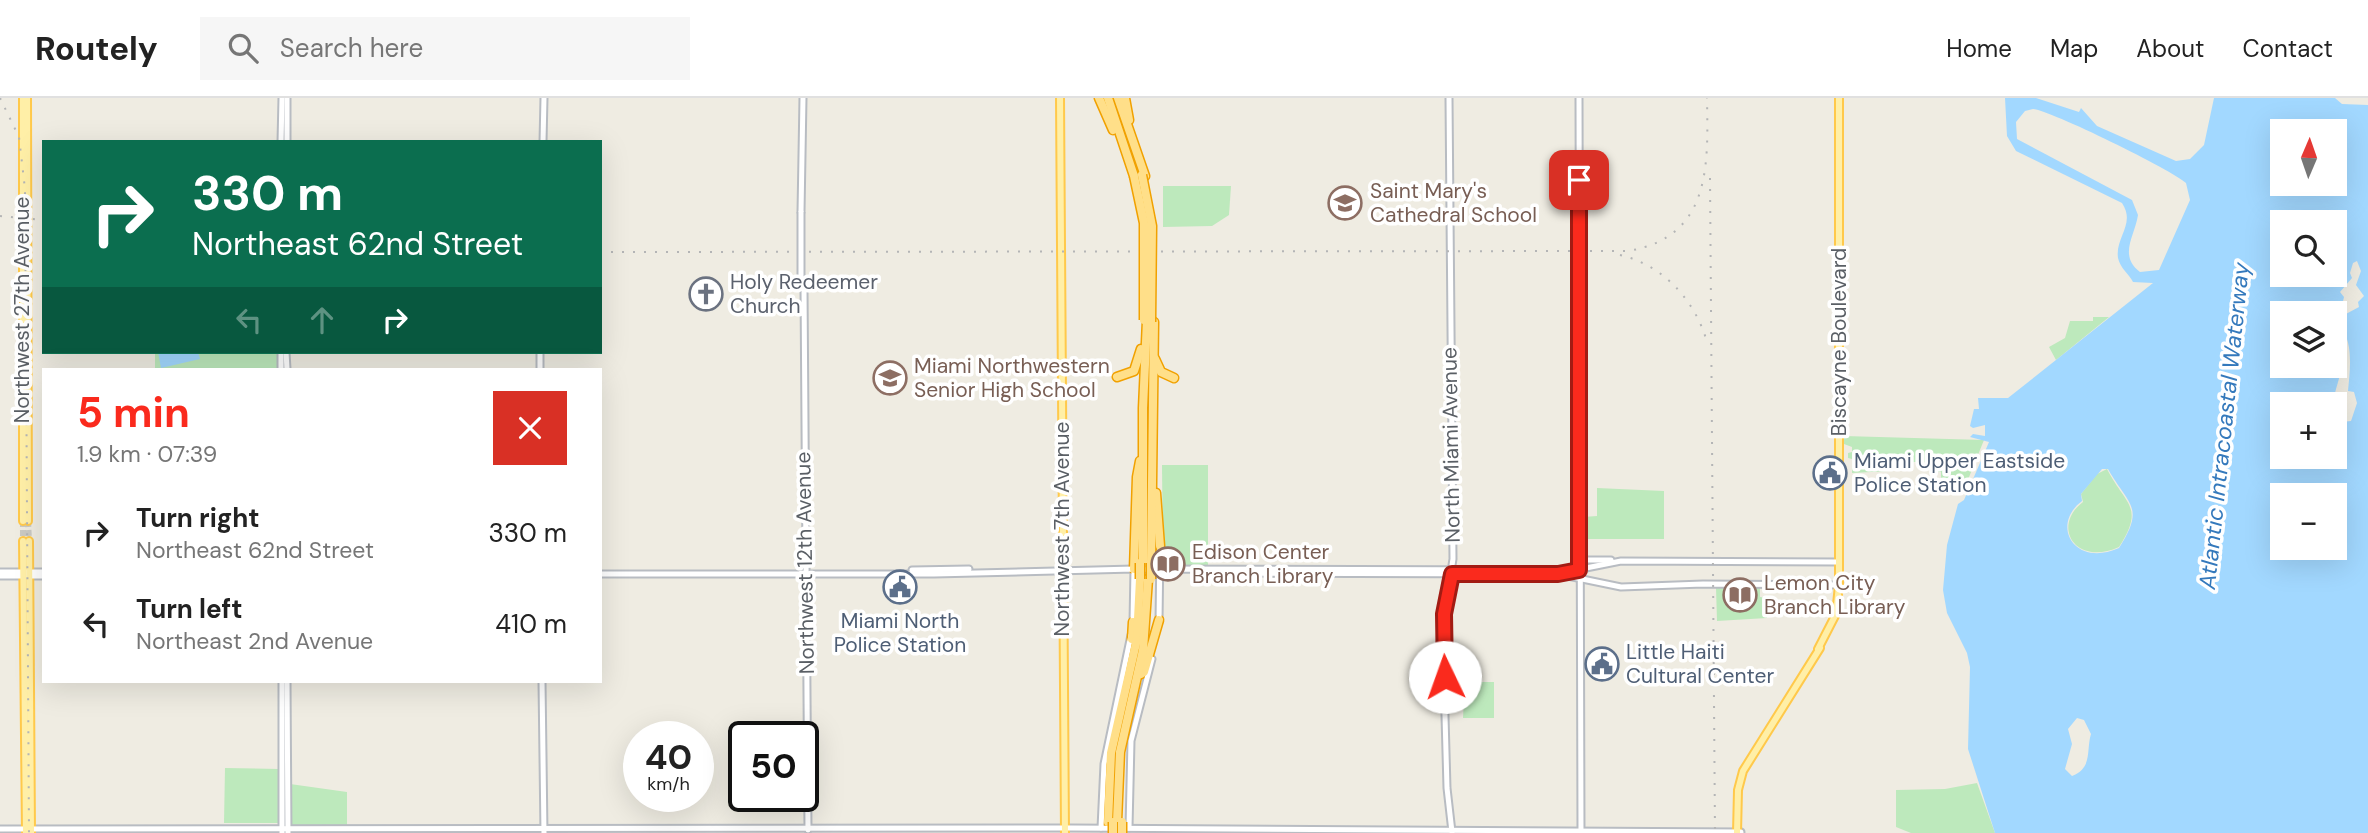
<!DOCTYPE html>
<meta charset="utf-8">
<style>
:root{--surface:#fff;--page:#f6f6f6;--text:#222;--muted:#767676;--line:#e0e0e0;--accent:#fa2a1d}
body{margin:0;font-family:"DM Sans",sans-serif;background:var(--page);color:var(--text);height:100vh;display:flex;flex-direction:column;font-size:26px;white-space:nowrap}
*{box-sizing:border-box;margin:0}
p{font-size:23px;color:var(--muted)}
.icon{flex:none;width:38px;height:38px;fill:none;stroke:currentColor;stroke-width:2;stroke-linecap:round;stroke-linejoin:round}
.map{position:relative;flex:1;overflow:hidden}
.panel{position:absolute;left:42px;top:270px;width:560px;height:315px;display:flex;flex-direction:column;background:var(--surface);border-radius:0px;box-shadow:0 7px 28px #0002}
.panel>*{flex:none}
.banner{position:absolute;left:42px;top:42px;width:560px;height:214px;border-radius:0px;box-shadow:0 7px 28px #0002;background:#0b6e4f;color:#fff;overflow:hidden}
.needle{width:46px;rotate:2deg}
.tools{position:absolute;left:2270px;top:21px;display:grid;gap:14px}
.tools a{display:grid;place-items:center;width:77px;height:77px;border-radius:0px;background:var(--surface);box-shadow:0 7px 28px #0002;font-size:35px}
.speed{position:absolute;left:623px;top:623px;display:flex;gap:14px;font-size:35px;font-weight:700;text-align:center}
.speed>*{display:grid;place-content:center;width:91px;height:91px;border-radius:50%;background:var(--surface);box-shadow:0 7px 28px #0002;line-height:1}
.speed small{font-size:18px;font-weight:400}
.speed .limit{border:4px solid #111;border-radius:10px;background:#fff;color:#111}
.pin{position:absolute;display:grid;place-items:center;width:60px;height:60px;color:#fff;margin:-30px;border-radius:14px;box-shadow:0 4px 10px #0006}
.me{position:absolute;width:77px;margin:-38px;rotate:357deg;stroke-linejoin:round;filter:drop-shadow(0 0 5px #0008)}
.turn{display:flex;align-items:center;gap:24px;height:147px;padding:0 35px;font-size:32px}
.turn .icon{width:91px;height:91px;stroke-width:2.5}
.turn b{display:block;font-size:49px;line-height:60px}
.lanes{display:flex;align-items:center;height:66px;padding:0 35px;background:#0003;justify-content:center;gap:35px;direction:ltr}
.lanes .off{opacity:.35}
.round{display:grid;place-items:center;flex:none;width:74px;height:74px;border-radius:0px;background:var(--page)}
.headline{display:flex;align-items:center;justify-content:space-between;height:119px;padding:0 35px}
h1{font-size:42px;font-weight:700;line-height:52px;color:var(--accent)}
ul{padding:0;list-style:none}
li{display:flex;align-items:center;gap:21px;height:91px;padding:0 35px}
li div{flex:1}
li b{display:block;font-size:26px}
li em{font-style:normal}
header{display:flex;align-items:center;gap:42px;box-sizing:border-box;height:98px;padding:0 35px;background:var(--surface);border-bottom:2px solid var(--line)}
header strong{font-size:33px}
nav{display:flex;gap:38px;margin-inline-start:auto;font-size:24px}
.search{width:490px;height:63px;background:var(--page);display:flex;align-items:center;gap:18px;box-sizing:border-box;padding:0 24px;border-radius:0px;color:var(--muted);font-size:26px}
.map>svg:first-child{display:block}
.green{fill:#bde9bc}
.water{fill:#a2d8ff;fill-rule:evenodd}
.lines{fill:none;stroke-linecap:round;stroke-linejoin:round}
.primary-tunnel{stroke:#cac9c3;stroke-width:6;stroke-dasharray:6 3;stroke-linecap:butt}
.secondary-casing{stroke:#b8bcc2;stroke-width:9}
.primary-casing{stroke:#ffc94b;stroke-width:10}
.highway-casing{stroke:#f1a100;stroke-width:11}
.secondary{stroke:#fff;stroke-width:5}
.primary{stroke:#ffefa7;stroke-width:6}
.highway{stroke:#ffdf89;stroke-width:8}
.rail{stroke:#b4b5b6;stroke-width:2;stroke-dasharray:2 9;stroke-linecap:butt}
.secondary-bridge-casing{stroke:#b8bcc2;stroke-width:9;stroke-linecap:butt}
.highway-bridge-casing{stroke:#f1a100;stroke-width:11;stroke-linecap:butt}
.secondary-bridge{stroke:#fff;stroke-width:5}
.highway-bridge{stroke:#ffdf89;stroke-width:8}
.route-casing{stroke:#a21b13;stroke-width:18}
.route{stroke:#fa2a1d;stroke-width:12}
.labels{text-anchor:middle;stroke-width:7;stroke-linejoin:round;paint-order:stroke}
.education-label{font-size:21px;fill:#785e54;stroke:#fff;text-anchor:start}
.worship-label{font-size:21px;fill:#5b616d;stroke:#fff;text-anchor:start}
.street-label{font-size:21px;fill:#5a5f65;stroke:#fff}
.service-label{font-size:21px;fill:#4e5e75;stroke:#fff;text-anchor:start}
.water-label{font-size:23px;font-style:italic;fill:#3479bc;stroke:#fff}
</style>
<header>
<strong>Routely</strong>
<div class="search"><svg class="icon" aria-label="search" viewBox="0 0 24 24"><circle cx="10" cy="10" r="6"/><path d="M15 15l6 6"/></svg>Search here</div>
<nav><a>Home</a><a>Map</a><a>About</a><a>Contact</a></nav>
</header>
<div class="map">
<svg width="2368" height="735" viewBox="0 0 2368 735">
<rect width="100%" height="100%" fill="#efece2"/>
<!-- green -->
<g class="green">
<polygon points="1163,88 1231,88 1229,117 1212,128 1163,129"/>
<polygon points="2093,219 2109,219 2056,262 2049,249 2065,240 2070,223 2093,223"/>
<rect x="155" y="254" width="124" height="17"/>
<polygon points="1844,338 1984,342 1965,389 1941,388 1941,374 1933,373 1933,364 1899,364 1890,373 1852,375 1852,361 1848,360 1848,355 1852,354 1852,349 1844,346"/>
<polygon points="1162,367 1208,367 1208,470 1163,469"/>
<path d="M2107,371C2126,408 2145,408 2119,449C2075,469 2051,428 2083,404L2081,396L2097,376Z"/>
<polygon points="1597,390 1664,393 1664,441 1582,441 1583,419 1597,418"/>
<polygon points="1716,489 1760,489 1760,499 1768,500 1767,520 1717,523"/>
<polygon points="1465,584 1494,584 1494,620 1463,620"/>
<polygon points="225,670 279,671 280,725 224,725"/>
<polygon points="1977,685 1995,735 1911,735 1896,729 1896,692 1945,691"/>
<polygon points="290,686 347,694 347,727 291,727"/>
</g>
<!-- water -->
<g class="water">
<path d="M2005,0H2036L2079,14L2081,10L2097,28L2176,63L2190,61L2204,47L2214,0H2335L2342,6L2368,7V735H1995L1968,651L1970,569L1967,555L1947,515L1943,492L1947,447L1958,406L1964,402L1989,344L1970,339L1973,336L1985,338V327L1973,330L1970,328L1974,311H1979L1978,300H2008L2153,185L2133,184C2129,176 2120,170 2118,160C2115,139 2136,126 2122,105L2016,53L2007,38ZM2033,11C2050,12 2174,73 2186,85L2190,102L2159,172L2140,174C2118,157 2135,138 2138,117L2132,102L2017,41L2016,24L2025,13ZM2282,33H2334V86H2282ZM2334,124V177H2282V124ZM2357,163L2361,173L2356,187L2364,198L2358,204L2359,209L2344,217L2341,211L2344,199L2340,194L2352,180L2350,175L2353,165ZM2322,209L2329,215H2334L2335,225C2355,237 2350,272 2348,293L2354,294L2357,305L2351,323L2341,324L2335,318L2334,359H2282V306H2324L2327,295H2335C2340,276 2350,250 2335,233L2334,268H2282V215H2318ZM2102,371H2108C2128,407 2146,408 2119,450C2074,470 2050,427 2082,403L2081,396ZM2282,397H2334V450H2282ZM2077,620L2084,622L2091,636C2086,652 2093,670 2072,678L2065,671L2072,646L2068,631Z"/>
<polygon points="158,254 198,254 200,261 161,270"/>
</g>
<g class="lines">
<!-- primary-tunnel -->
<g class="primary-tunnel">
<polyline points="23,423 23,443"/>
<polyline points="28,423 29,443"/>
</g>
<defs>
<g id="secondary">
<polyline points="1449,0 1453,461 1444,516 1443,545 1447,690 1452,734"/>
<polyline points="1579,0 1581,735"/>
<polyline points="281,44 282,0"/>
<polyline points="287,44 287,0"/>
<polyline points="543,44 544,0"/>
<polyline points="801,114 803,0"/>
<polyline points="804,190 808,732"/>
<polyline points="281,254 281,271"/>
<polyline points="286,254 287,271"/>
<polyline points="540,254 540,271"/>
<polyline points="1579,462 1611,462"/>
<polyline points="912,472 969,471"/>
<polyline points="0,474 44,474"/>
<polyline points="1196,475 1558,476 1621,489 1703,486 1839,487"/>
<polyline points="600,476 934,476 1134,471 1576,472 1621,463 1839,464"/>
<polyline points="0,478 44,478"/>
<polyline points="1133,524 1134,471"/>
<polyline points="1159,524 1160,448"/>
<polyline points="282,583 282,735"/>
<polyline points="287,583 288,735"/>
<polyline points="542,583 544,735"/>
<polyline points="1101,730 1104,666 1131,537"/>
<polyline points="1129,730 1131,643 1152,561"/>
<polyline points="0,731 1071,730 1741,734"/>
</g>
<g id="primary">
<polyline points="23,0 23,423"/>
<polyline points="27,0 28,423"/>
<polyline points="1060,0 1065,735"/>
<polyline points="23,443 26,735"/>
<polyline points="29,443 31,735"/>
<polyline points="1818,551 1836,516 1839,487 1839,0"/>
<polyline points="1737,735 1738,692 1743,673 1820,550"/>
</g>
<g id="highway">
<polyline points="1099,0 1113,32"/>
<polyline points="1108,0 1134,78"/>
<polyline points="1118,0 1145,78"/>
<polyline points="1125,0 1129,22"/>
<polyline points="1155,261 1161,274 1174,280"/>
<polyline points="1117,279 1134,273 1141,251"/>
<polyline points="1156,395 1160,448"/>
<polyline points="1151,465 1154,224"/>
<polyline points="1143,466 1143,310 1147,222"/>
<polyline points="1134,471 1137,379 1140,363"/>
<polyline points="1132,541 1133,524"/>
<polyline points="1141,576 1144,574 1159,522"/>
<polyline points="1108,724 1111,655 1137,541 1140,481"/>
<polyline points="1117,724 1120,654 1143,552 1148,481"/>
</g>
</defs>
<!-- secondary casing -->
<use href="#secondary" class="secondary-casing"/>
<!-- primary casing -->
<use href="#primary" class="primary-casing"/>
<!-- highway casing -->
<use href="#highway" class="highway-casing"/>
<!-- secondary -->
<use href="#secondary" class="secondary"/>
<!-- primary -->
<use href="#primary" class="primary"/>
<!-- highway -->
<use href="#highway" class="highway"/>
<!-- rail -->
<g class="rail">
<polyline points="0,0 19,39 25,91 29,735"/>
<polyline points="1710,80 1715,735"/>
<polyline points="0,118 44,122"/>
<path d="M600,154L1628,153C1712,139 1708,66 1707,0"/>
<path d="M1620,157C1663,167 1695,202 1707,244"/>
</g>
<defs>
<polyline id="secondary-bridge" points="801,190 801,114"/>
<g id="highway-bridge">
<polyline points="1142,77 1152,128 1151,224"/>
<polyline points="1134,78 1144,125 1144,222"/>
<polyline points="1151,465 1151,481"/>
<polyline points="1140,481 1140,465"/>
<polyline points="1113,724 1113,735"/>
<polyline points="1122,724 1122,735"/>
</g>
</defs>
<!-- secondary-bridge casing -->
<use href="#secondary-bridge" class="secondary-bridge-casing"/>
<!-- highway-bridge casing -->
<use href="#highway-bridge" class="highway-bridge-casing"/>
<!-- secondary-bridge -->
<use href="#secondary-bridge" class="secondary-bridge"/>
<!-- highway-bridge -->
<use href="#highway-bridge" class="highway-bridge"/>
</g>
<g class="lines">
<defs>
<polyline id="route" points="1445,579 1444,516 1452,476 1558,476 1579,472 1579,82"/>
</defs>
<!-- route casing -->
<use href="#route" class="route-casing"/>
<!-- route -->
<use href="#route" class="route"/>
</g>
<!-- icons -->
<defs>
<symbol id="school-ring" viewBox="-11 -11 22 22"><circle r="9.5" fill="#fff" stroke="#8d6e63" stroke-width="1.5"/><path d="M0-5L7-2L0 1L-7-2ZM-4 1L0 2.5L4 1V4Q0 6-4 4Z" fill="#8d6e63"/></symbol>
<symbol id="church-ring" viewBox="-11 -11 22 22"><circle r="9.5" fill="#fff" stroke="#6b7280" stroke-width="1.5"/><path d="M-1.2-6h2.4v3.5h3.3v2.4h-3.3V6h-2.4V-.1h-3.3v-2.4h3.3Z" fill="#6b7280"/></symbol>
<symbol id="civic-ring" viewBox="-11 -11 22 22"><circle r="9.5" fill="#fff" stroke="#5c6f8a" stroke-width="1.5"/><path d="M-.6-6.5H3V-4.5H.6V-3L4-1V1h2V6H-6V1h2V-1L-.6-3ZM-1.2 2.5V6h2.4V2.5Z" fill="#5c6f8a"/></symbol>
<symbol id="library-ring" viewBox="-11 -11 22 22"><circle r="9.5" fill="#fff" stroke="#8d6e63" stroke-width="1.5"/><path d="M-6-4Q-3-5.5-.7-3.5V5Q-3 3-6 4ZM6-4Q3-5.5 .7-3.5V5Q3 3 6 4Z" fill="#8d6e63"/></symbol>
</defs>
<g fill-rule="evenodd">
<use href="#school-ring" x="1326" y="86" width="38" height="38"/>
<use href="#church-ring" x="687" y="177" width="38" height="38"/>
<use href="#school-ring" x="871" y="261" width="38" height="38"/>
<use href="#civic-ring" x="1811" y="356" width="38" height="38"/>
<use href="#library-ring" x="1149" y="447" width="38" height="38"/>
<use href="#civic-ring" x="881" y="470" width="38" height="38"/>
<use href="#library-ring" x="1721" y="478" width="38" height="38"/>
<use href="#civic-ring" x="1583" y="547" width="38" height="38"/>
</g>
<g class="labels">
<!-- education labels -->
<g class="education-label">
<text x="1370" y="100">Saint Mary's<tspan x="1370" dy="24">Cathedral School</tspan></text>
<text x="914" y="275">Miami Northwestern<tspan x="914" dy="24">Senior High School</tspan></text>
<text x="1192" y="461">Edison Center<tspan x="1192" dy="24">Branch Library</tspan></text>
<text x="1764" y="492">Lemon City<tspan x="1764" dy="24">Branch Library</tspan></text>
</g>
<!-- worship labels -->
<g class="worship-label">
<text x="730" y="191">Holy Redeemer<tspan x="730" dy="24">Church</tspan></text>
</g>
<!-- street labels -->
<g class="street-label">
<text transform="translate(22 212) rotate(-90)" y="7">Northwest 27th Avenue</text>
<text transform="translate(1839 244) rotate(-90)" y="7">Biscayne Boulevard</text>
<text transform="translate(1451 347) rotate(-91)" y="7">North Miami Avenue</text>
<text transform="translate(1062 431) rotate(-90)" y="7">Northwest 7th Avenue</text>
<text transform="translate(805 465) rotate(-91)" y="7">Northwest 12th Avenue</text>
</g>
<!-- service labels -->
<g class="service-label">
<text x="1854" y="370">Miami Upper Eastside<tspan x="1854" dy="24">Police Station</tspan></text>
<text x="900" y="530" text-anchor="middle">Miami North<tspan x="900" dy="24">Police Station</tspan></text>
<text x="1626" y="561">Little Haiti<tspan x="1626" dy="24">Cultural Center</tspan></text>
</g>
<!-- water labels -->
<g class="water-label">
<text transform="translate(2224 328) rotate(-84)" y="8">Atlantic Intracoastal Waterway</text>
</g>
</g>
</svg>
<div class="tools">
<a><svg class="needle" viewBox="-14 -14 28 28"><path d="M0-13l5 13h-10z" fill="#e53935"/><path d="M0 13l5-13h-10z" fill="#767676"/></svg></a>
<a><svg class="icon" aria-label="search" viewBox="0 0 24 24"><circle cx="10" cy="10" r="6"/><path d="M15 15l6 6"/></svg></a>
<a><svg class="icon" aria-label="layers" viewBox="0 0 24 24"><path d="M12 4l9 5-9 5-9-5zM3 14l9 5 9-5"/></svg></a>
<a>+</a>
<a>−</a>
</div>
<div class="speed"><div>40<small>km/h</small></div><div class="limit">50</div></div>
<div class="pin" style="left:1579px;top:82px;background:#d93025"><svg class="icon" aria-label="arrive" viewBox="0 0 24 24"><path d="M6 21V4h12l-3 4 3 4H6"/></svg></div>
<svg class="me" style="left:1445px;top:579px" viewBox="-20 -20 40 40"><circle r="19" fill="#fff"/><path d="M0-13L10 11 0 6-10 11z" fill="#fa2a1d"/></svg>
<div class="banner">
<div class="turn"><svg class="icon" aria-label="right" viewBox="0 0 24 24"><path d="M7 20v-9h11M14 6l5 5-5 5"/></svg><div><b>330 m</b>Northeast 62nd Street</div></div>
<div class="lanes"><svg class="icon off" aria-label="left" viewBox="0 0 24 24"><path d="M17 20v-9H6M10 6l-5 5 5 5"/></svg><svg class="icon off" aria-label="ahead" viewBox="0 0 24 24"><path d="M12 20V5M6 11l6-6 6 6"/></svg><svg class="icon" aria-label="right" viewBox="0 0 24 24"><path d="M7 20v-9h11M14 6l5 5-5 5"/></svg></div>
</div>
<section class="panel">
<div class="headline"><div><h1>5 min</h1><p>1.9 km · 07:39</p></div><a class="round" style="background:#d93025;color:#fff"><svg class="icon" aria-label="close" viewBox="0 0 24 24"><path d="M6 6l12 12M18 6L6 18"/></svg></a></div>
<ul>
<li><svg class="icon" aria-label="right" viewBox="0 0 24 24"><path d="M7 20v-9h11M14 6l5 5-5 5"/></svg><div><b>Turn right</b><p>Northeast 62nd Street</p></div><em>330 m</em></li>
<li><svg class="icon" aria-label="left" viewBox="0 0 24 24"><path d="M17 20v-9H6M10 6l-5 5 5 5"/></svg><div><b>Turn left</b><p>Northeast 2nd Avenue</p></div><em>410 m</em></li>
</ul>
</section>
</div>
